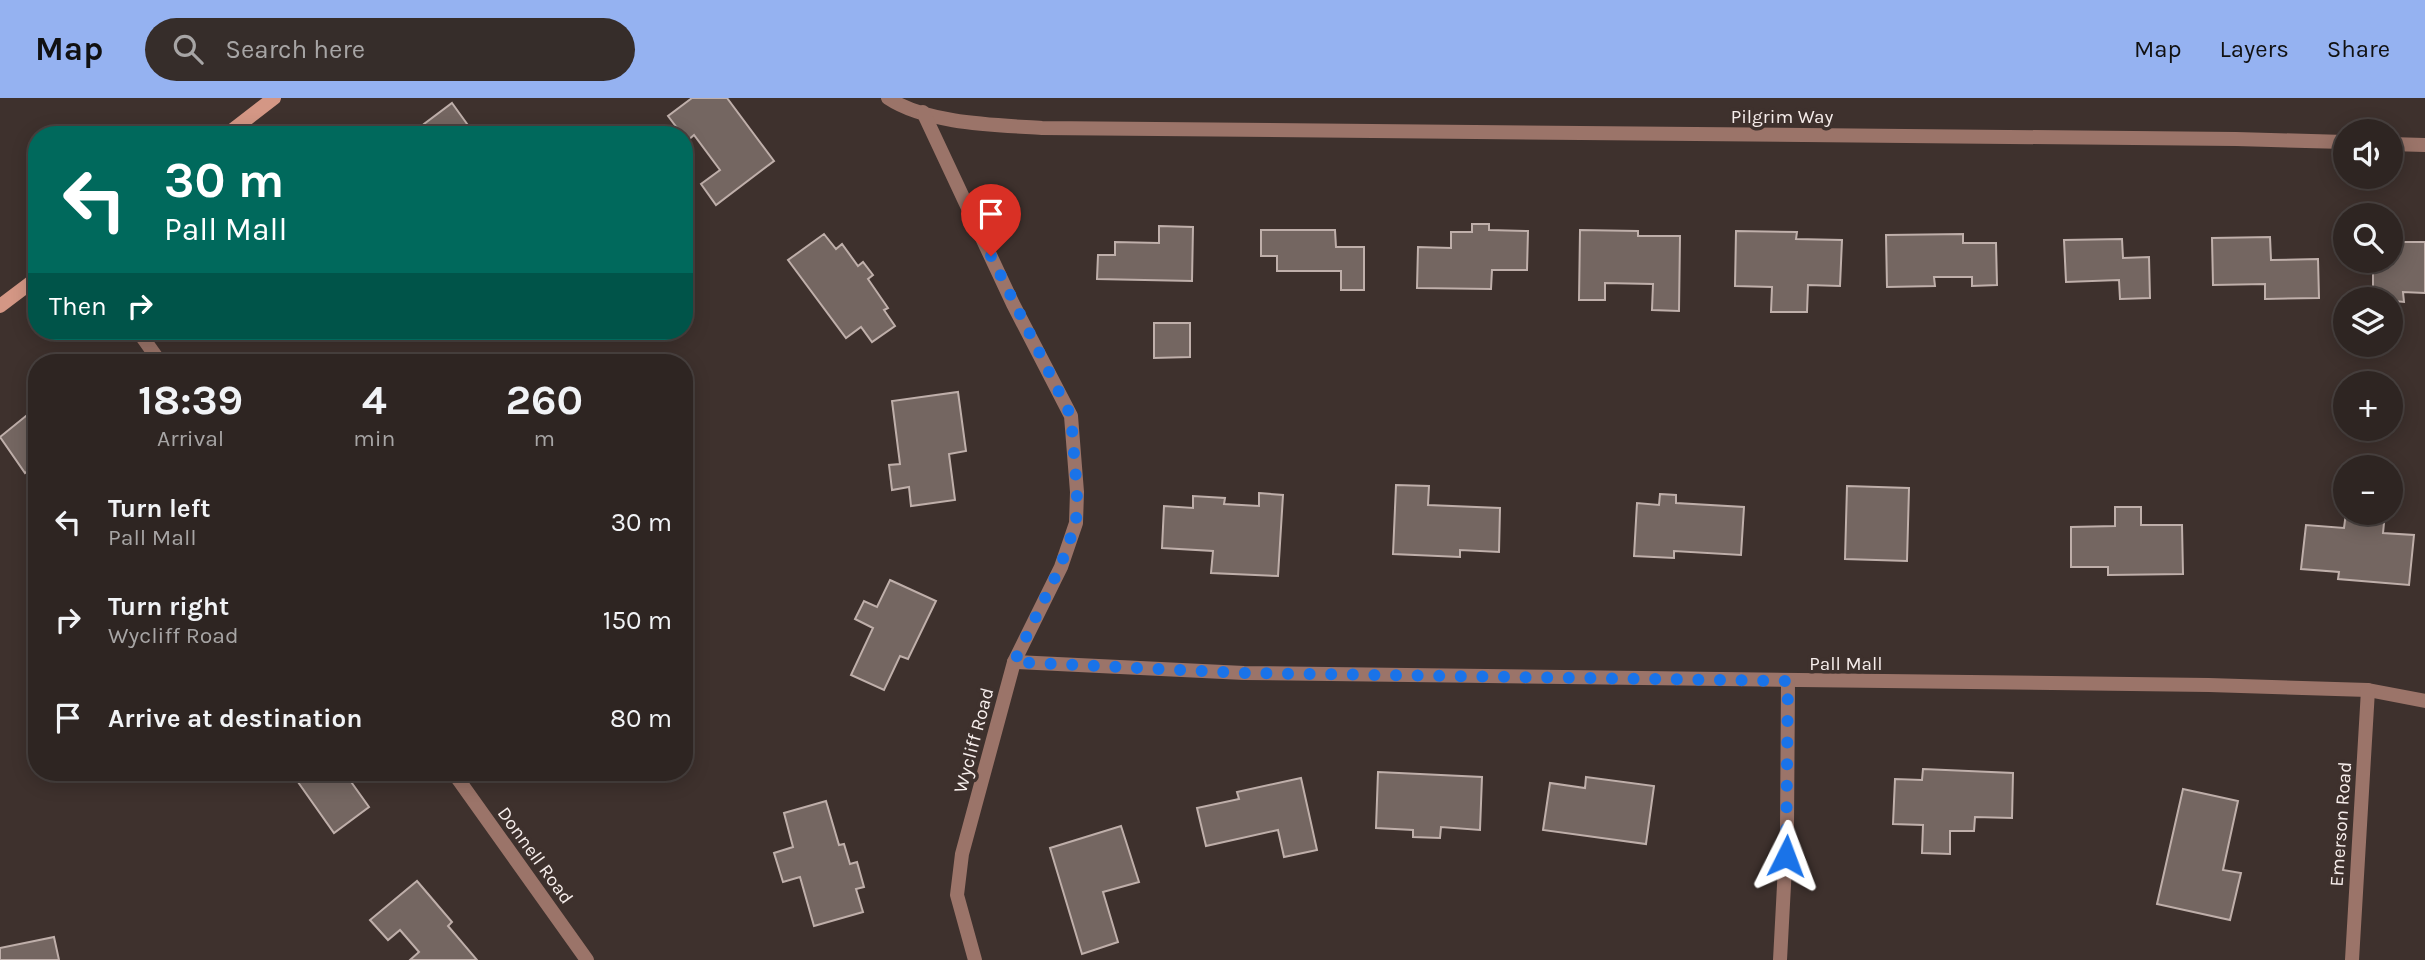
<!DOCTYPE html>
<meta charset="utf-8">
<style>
:root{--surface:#2e2522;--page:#362d2a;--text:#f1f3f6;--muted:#a7a5a5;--line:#494240;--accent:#95b2f1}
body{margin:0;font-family:Karla,sans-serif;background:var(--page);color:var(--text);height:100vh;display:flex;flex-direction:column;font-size:26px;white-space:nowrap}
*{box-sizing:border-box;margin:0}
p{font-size:23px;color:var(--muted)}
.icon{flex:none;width:38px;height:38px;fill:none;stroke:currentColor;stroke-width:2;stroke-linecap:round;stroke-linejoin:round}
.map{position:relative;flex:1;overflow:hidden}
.panel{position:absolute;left:28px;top:256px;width:665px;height:427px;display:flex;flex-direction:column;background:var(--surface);border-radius:28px;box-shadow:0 4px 18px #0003,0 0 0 2px var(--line)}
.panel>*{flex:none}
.top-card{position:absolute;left:28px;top:28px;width:665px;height:214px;border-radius:28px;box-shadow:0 4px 18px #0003,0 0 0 2px var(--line);background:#00695c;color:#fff;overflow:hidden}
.controls{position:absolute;left:2333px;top:21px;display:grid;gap:14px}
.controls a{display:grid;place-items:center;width:70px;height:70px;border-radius:50%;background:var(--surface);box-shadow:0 4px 18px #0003,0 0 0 2px var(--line);font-size:35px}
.pin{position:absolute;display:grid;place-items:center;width:60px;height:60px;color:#fff;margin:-72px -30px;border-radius:50% 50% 50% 0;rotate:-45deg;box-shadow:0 0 7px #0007}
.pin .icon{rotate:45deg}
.me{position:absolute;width:77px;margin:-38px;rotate:3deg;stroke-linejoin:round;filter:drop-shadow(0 0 5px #0008)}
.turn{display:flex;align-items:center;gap:24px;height:147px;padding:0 21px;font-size:32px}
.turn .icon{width:91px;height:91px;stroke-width:2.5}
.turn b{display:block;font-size:49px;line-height:60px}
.then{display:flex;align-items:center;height:66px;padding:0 21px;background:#0003;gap:14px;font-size:26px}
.eta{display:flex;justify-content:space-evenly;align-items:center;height:119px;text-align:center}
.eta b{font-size:42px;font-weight:700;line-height:49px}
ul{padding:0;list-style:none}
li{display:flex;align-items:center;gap:21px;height:98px;padding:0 21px}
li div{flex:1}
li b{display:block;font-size:26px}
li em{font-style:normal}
header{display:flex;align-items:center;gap:42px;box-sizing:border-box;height:98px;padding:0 35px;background:var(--accent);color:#111}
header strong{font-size:33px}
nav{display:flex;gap:38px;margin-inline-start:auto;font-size:24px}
.search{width:490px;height:63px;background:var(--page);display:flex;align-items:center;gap:18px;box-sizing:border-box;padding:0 24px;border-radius:38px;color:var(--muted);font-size:26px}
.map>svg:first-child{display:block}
.building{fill:#746661;stroke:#bfafaa;stroke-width:2}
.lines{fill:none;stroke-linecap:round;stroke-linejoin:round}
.street{stroke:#9b7469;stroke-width:14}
.secondary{stroke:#d49785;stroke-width:14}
.route{stroke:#1a73e8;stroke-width:12;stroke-dasharray:0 21.6}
.labels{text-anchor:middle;stroke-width:7;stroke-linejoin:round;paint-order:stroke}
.street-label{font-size:19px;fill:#f7eeec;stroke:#3e312d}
</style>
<header>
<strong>Map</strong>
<div class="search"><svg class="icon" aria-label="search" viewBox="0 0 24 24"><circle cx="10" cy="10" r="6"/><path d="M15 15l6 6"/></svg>Search here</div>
<nav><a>Map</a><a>Layers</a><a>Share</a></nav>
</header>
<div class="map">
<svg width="2425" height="862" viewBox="0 0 2425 862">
<rect width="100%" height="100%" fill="#3e312d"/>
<!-- building -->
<g class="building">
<polygon points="692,0 727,0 774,63 716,107 701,86 720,72 694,37 687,43 668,18"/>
<polygon points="452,5 475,37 432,37 424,26"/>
<polygon points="1472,126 1489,126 1489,132 1528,133 1527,172 1492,172 1491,191 1417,190 1418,149 1451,150 1451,134 1472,134"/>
<polygon points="1159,128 1193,129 1192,183 1097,181 1098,157 1115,157 1115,144 1159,145"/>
<polygon points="1261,132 1335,132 1336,149 1364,149 1364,192 1341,192 1341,173 1277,173 1277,158 1261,158"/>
<polygon points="1580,132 1638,133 1638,138 1680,138 1679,213 1652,212 1653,186 1605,185 1605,202 1579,202"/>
<polygon points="1736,133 1797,134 1796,141 1842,142 1840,188 1808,187 1807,214 1771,214 1772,189 1735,188"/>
<polygon points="824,136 836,151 842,146 858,168 863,164 873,177 868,181 888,210 884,212 895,228 872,244 861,229 846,240 788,162"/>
<polygon points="1963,136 1963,145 1996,145 1997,187 1972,188 1972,179 1934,179 1935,188 1887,189 1886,137"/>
<polygon points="2270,139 2271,162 2318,161 2319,200 2265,201 2265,186 2213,187 2212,140"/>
<polygon points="2122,141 2123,160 2149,159 2150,200 2120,201 2119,182 2066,184 2064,142"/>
<polygon points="2390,144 2425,144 2425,195 2403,194 2404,204 2373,201 2373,163 2390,163"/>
<polygon points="1154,225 1190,225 1190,259 1154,260"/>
<polygon points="958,294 966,353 949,356 955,402 911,408 909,389 892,392 889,367 900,366 892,303"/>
<polygon points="37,309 37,366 25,375 0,339"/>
<polygon points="1396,387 1429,388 1428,407 1500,410 1499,454 1460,452 1460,459 1393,456"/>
<polygon points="1847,388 1909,390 1907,463 1845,461"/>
<polygon points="1259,395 1283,397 1278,478 1211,475 1213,453 1162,450 1164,408 1193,410 1193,398 1225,400 1224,406 1259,408"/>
<polygon points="1660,396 1676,397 1676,405 1744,409 1741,457 1674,453 1674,460 1634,458 1637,405 1659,407"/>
<polygon points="2115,409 2141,409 2141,427 2182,427 2183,476 2108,477 2108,469 2071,469 2071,429 2115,428"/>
<polygon points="2346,415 2385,415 2383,435 2414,437 2409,487 2338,481 2339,474 2301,471 2306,427 2344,430"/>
<polygon points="890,482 936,503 908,561 900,558 884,592 851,577 873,530 855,521 864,503 877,509"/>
<polygon points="1923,671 2013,675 2012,720 1975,719 1974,733 1950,733 1950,756 1922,755 1923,727 1893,726 1895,681 1922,682"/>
<polygon points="297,674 344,674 369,709 334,735 293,677"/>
<polygon points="1378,674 1482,679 1480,732 1441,729 1440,740 1413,739 1413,732 1376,730"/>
<polygon points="1586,679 1654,688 1646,746 1543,732 1550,685 1585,690"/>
<polygon points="1301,680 1317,752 1284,759 1278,732 1206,748 1197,710 1239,701 1237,694"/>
<polygon points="2183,691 2238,703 2223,772 2241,775 2230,822 2157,806"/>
<polygon points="826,703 839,747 844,746 850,766 857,764 864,789 856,791 863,814 814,828 800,779 783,784 774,755 793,749 784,715"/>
<polygon points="1121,728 1139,784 1103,794 1118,844 1082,856 1050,750"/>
<polygon points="417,783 452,824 448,828 477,862 410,862 419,854 400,832 388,842 370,822"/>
<polygon points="54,839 59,862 0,862 0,850"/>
</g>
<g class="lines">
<!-- street -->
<g class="street">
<path d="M888,0C927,26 996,27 1042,30L2236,41L2345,44"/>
<polyline points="923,14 1013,206 1071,318 1077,394 1076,425 1061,469 1014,564 962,756 957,797 975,862"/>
<polyline points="2390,46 2425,47"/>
<polyline points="138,233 160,264"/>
<polyline points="1014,564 1244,575 2209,587 2368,592 2425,603"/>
<polyline points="453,674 587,862"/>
<polyline points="1780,862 1787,731 1788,584"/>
<polyline points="2352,862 2368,592"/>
</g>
<!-- secondary -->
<g class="secondary">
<polyline points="226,37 274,0"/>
<polyline points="0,208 37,180"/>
</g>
</g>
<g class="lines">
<!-- route -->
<polyline class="route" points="991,158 1071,318 1077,394 1076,425 1060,469 1014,564 1244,575 1788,583 1786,758"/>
</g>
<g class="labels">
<!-- street labels -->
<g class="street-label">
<text x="1782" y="25">Pilgrim Way</text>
<text x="1846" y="572">Pall Mall</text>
<text transform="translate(973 642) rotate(-75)" y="7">Wycliff Road</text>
<text transform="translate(2340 726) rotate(-86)" y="7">Emerson Road</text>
<text transform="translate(536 757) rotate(54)" y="7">Donnell Road</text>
</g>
</g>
</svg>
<div class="controls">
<a><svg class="icon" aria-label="sound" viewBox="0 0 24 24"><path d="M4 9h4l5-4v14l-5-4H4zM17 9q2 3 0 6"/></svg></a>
<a><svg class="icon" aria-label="search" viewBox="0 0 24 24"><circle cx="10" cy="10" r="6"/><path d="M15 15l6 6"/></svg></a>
<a><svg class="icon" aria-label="layers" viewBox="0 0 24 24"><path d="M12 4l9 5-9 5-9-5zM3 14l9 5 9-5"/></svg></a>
<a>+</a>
<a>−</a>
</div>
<div class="pin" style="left:991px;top:158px;background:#d93025"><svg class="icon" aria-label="arrive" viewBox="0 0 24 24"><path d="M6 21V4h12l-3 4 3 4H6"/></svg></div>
<svg class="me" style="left:1786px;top:758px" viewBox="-20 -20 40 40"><path d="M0-17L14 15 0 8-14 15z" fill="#1a73e8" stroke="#fff" stroke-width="4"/></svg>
<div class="top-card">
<div class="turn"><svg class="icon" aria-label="left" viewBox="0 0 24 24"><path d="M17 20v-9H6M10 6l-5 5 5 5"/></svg><div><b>30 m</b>Pall Mall</div></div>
<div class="then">Then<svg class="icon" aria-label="right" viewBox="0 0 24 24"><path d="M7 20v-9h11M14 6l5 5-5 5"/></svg></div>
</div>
<section class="panel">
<div class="eta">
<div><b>18:39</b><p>Arrival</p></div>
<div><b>4</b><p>min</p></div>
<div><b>260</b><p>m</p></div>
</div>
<ul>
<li><svg class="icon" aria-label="left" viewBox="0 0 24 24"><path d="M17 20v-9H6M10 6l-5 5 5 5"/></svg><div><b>Turn left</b><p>Pall Mall</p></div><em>30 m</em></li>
<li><svg class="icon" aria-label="right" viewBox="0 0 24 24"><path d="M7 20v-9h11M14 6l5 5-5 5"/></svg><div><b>Turn right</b><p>Wycliff Road</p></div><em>150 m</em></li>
<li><svg class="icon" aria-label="arrive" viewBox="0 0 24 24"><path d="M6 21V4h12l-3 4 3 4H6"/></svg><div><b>Arrive at destination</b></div><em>80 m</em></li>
</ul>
</section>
</div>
